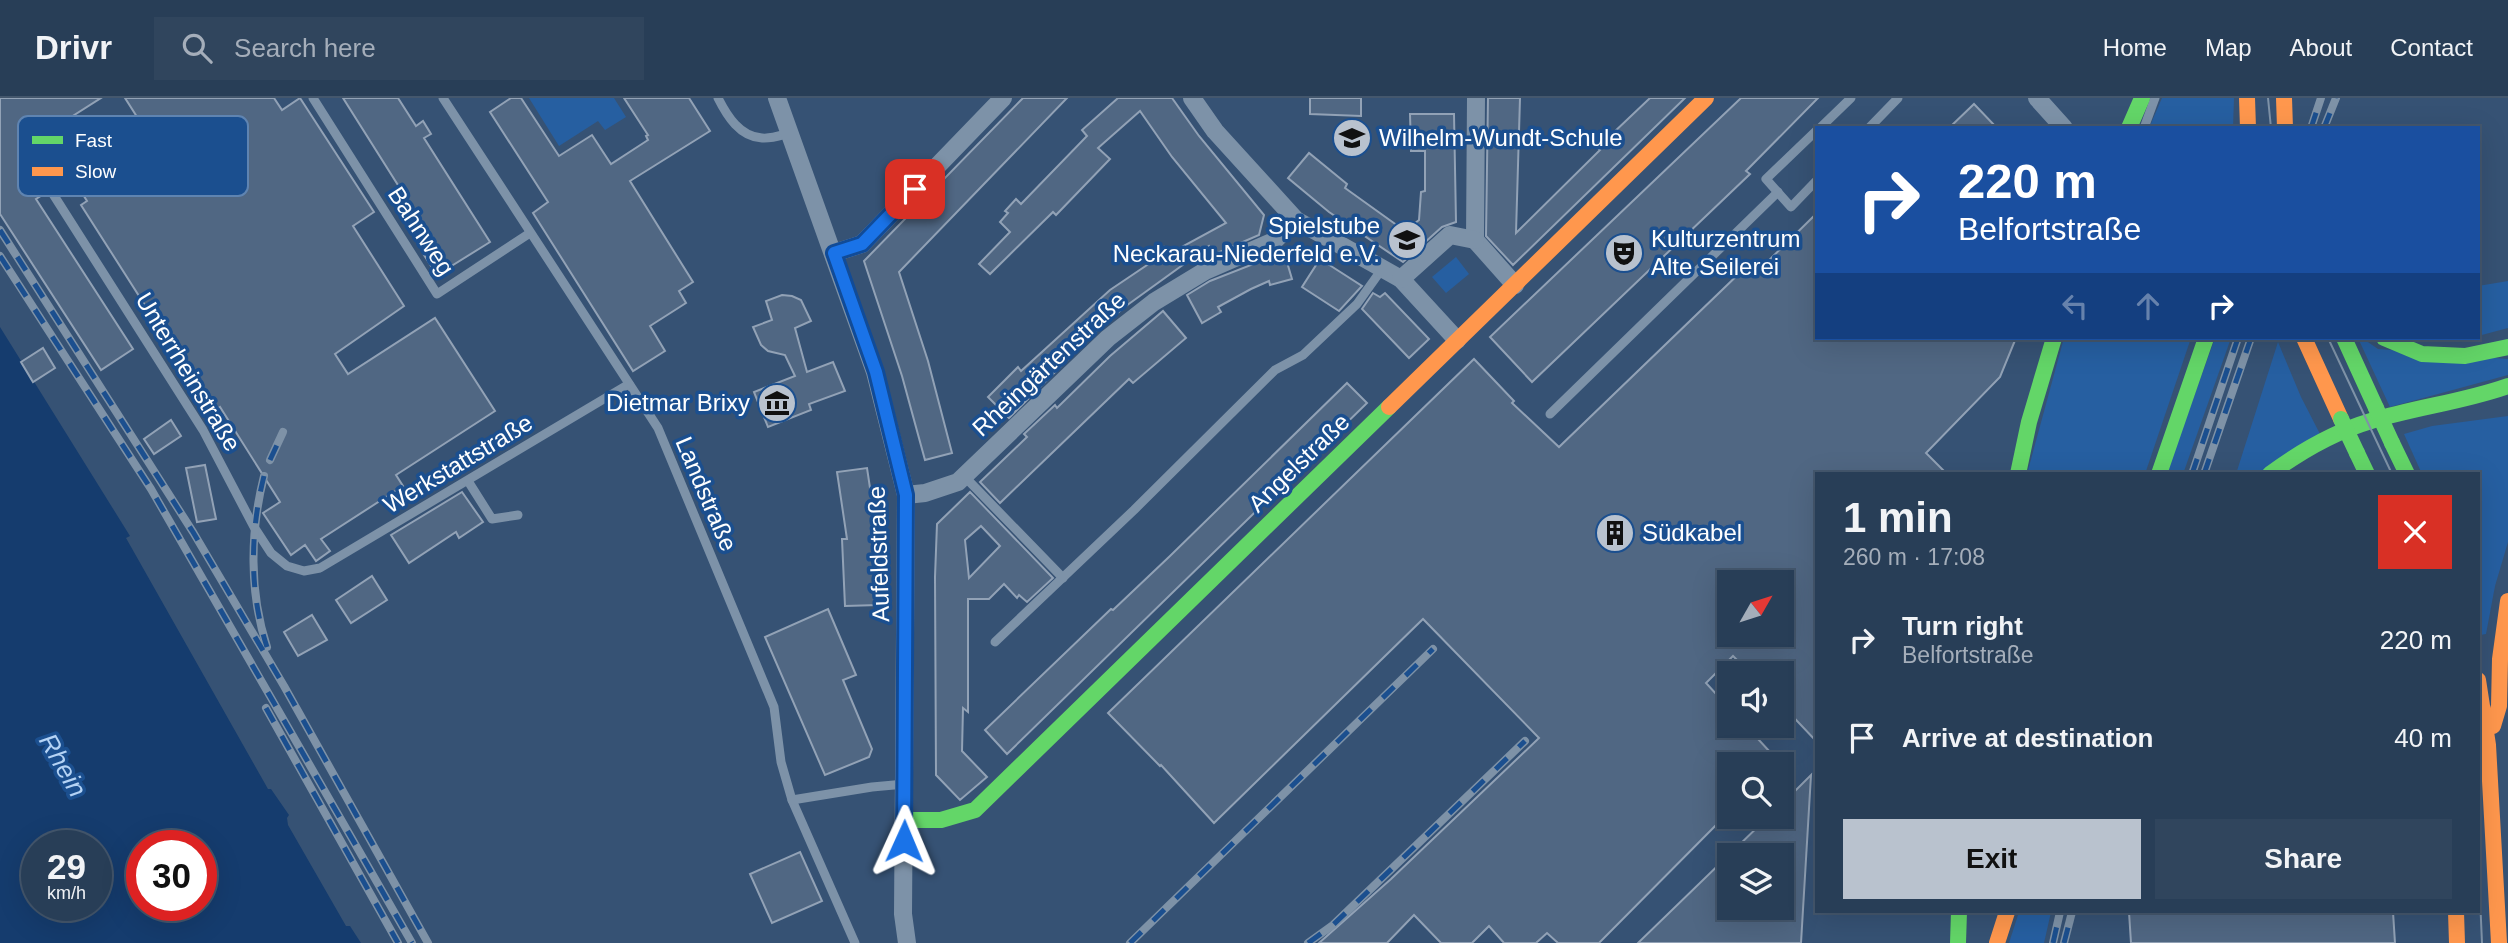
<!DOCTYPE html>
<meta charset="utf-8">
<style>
:root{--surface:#283e57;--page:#30455d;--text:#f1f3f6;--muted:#a5aeba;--line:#44576d;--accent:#b9c2ce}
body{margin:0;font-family:Helvetica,sans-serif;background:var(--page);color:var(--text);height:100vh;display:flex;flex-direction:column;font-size:26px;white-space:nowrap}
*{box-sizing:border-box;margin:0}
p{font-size:23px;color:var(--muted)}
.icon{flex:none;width:38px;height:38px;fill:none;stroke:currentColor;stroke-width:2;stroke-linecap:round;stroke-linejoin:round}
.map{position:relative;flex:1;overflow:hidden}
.side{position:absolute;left:1815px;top:374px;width:665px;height:441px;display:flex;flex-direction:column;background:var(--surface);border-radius:0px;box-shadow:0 7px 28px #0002,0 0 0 2px var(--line)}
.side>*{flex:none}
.banner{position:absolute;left:1815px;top:28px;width:665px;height:214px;border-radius:0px;box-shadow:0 7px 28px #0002,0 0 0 2px var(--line);background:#1a4fa0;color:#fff;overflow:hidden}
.needle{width:46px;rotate:51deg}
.buttons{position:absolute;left:1717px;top:472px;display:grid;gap:14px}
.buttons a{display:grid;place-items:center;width:77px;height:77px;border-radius:0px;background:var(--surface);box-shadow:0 7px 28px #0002,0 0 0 2px var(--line);font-size:35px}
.speed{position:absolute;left:21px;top:732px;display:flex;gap:14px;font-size:35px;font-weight:700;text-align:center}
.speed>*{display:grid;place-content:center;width:91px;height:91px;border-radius:50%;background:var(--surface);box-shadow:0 7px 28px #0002,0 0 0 2px var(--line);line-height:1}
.speed small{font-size:18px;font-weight:400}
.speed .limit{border:10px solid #d22;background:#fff;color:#111}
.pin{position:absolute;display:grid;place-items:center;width:60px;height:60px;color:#fff;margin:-30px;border-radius:14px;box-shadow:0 4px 10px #0006}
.me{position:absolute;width:77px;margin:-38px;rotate:1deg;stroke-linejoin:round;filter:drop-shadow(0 0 5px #0008)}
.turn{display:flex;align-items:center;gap:24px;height:147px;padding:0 28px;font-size:32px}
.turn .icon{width:91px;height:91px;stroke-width:2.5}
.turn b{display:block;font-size:49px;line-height:60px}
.lanes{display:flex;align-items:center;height:66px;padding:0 28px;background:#0003;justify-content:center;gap:35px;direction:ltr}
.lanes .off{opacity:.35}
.round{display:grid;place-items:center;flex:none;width:74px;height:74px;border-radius:0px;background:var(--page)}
.summary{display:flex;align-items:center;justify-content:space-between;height:119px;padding:0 28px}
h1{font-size:42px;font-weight:800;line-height:52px}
.cta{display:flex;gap:14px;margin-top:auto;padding:14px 28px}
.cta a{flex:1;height:80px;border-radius:0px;background:var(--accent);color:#111;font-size:28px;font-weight:800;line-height:80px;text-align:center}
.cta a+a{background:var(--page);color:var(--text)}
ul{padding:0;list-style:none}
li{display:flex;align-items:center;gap:21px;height:98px;padding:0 28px}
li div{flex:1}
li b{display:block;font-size:26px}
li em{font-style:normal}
header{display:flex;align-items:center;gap:42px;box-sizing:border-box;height:98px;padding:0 35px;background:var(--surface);border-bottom:2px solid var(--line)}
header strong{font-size:33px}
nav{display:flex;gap:38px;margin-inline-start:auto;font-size:24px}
.search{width:490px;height:63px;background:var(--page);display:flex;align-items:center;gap:18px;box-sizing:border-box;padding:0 24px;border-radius:0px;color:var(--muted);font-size:26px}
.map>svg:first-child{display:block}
.green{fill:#265fa1}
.water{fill:#153c6e;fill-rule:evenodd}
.building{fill:#506783;stroke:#92a2b6;stroke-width:2;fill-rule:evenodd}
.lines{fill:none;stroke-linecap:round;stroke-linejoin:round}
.lane{stroke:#7d92a8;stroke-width:9}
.street{stroke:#7d92a8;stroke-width:18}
.fast{stroke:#63d668;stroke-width:16}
.slow{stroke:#ff974d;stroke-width:16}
.tram{stroke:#7e92a7;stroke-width:2}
.rail-casing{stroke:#7e92a7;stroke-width:8}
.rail{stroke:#1b4f8f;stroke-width:5;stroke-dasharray:16;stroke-linecap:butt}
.fast-bridge{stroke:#63d668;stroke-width:16}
.slow-bridge{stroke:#ff974d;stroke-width:16}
.route-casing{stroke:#114b97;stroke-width:18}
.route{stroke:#1a73e8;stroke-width:12}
.labels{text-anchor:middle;stroke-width:7;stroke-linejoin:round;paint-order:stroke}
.poi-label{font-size:24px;fill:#fff;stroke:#1b4f8f;text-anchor:start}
.street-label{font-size:24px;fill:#fff;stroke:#1b4f8f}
.water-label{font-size:26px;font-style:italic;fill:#b5d3f5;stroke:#1b4f8f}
.key{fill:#1b4f8f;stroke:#5f84b1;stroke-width:2}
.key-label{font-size:19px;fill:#fff}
</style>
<header>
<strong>Drivr</strong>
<div class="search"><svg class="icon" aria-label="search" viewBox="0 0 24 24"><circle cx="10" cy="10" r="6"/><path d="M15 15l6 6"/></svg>Search here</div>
<nav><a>Home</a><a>Map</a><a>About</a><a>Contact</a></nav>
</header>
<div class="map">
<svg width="2508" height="845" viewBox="0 0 2508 845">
<rect width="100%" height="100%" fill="#365274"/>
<!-- green -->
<g class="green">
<polygon points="529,0 614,0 626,19 605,32 598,23 559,48"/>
<polygon points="2162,0 2234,0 2233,30 2149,30"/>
<polygon points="1456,159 1469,176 1446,195 1432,179"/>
<polygon points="2508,183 2508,230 2478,238 2478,188"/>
<polygon points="2064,240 2191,240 2145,376 2027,376"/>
<polygon points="2215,240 2231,240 2183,376 2166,376"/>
<polygon points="2358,240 2362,240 2378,251 2508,261 2508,277 2390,309"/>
<polygon points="2278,244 2301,299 2320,336 2259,376 2236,376"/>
<polygon points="2508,318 2508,444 2495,488 2486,536 2480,537 2478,376 2422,376 2404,336 2432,328"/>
<polygon points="2019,814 2051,814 2044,845 2009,845"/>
</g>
<!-- water -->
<path class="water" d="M0,229L130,438L126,440L268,691H271L289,717L287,720L288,727L346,828H350L361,845H0ZM37,747H96V807H37ZM142,747H201V807H142Z"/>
<!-- building -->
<g class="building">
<polygon points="0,0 101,0 57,28 100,94 160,55 125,0 274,0 282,12 300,0 374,114 353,128 404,208 335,256 348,276 435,220 495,313 396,377 403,388 321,441 330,453 316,463 305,447 291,457 263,415 280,404 220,309 213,314 81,107 87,103 67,71 52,81 46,78 42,80 39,89 44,96 36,101 133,251 101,272 0,116"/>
<polygon points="343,0 398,0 416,28 423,23 431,36 424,40 490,144 437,177 424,157 437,149"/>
<polygon points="511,0 521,0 559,58 592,37 611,66 648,42 646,38 648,37 624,0 689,0 710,33 630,83 693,184 679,193 686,205 650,228 665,253 633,273 533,115 548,104 490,14"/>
<polygon points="1023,0 1067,0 899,174 928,263 952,355 925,362 902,278 864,163"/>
<polygon points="1118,0 1172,0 1199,38 1264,117 1259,137 1215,156 1209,148 1126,208 1099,230 1009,320 988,299 1018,269 1021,273 1110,192 1153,163 1150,159 1164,149 1169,156 1226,125 1172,59 1140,13 1098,50 1110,61 1056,117 1053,114 990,176 979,166 1010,134 1000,124 1008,115 1005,113 1016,101 1021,106 1087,38 1082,32"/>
<polygon points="1310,0 1361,0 1361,18 1310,16"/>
<polygon points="1488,0 1520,0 1516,135 1600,52 1598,50 1611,37 1650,0 1685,0 1513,167 1486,138"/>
<polygon points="1741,0 1818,0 1746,73 1750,76 1532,284 1490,239"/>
<polygon points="1974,6 1997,30 1949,30"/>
<polygon points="1410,16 1454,16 1456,124 1442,129 1403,164 1329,114 1288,80 1309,55 1347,86 1345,90 1405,133 1419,122 1421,94 1425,93 1425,53 1411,53"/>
<path d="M1816,116V240H2016L2000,279L1926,355L1947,376H1816V643L1782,607V576H1751L1733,558L1706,585L1729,610V628H1746L1782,667H1729V714L1599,845H1558L1547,835L1536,845H1504L1489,828L1472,845H1441L1414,817L1387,845H1319L1391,781L1539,640L1423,521L1214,725L1161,667L1160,668L1108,615L1474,261L1514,303L1512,305L1559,349L1747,168L1755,176ZM1729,485H1782V537H1729Z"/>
<polygon points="1284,154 1292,181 1270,187 1269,183 1251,191 1218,209 1221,214 1202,225 1187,197 1210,183"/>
<polygon points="1320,161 1362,188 1339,213 1302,189"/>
<polygon points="1373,195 1380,199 1385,195 1429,241 1409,260 1362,211"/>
<polygon points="782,197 792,198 801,202 811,223 795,230 807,274 833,264 845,293 809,306 811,312 768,329 754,294 795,278 785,257 768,253 761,247 753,229 772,222 766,203"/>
<polygon points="1163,213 1186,240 1133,285 1129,281 1000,405 980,384 1027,339 1024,336 1055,307 1057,310 1110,258"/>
<polygon points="43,250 55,270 33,284 21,264"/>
<polygon points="1347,285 1367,305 1007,656 985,632 1111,511 1113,512 1170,458"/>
<polygon points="171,322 181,338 154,356 144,341"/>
<polygon points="205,367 216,421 197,424 186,370"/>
<polygon points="867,370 875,423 878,507 845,508 842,441 847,441 837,374"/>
<polygon points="462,394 483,424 459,440 456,434 409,465 391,437"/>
<path d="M970,394L1053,480L1027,504L1019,497L1017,500L1004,486L989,501H968V614L963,610L962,653L987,679L960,702L936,677L935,479L937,426ZM981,428L1000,448L969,480L965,442Z"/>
<polygon points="372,478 387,502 351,525 336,502"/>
<polygon points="828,511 856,577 843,582 872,651 869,659 825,677 765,539"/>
<polygon points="312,517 327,542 298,558 284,534"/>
<path d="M1811,677L1801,845H1638L1768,719H1782V706ZM1729,758H1782V810H1729Z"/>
<polygon points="800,754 822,803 772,825 750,776"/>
<polygon points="2129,814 2393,814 2395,845 2131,845"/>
</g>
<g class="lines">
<!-- lane -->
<g class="lane">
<polyline points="313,0 437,196 530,135"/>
<polyline points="443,0 658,330 774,609 781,664 792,702 855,845"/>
<path d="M718,0C727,18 740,39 762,40C771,41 782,37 790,35"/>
<polyline points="1820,30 1851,0"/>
<polyline points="1869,30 1898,0"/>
<polyline points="2144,30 2155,0"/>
<polyline points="1816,33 1766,81 1791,109 1816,83"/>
<polyline points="46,85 203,332 254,429 271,455 287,468 304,473 320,470 629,286"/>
<polyline points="1550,316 1778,94"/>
<polyline points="964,378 1063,480"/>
<polyline points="468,383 492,421 518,417"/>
<polyline points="995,544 1134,412 1275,272 1303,257 1357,206 1382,171"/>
<polyline points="792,702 872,689 905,686"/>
</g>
<!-- street -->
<g class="street">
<polyline points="777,0 875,274 906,397 903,816 907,845"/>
<polyline points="1192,0 1215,33 1296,122 1401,181 1457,242"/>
<polyline points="1476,0 1475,142 1515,187"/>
<polyline points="2037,0 2064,30"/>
<polyline points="834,155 862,146 1003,0"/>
<polyline points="1401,181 1450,137 1475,142"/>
<polyline points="906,397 925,395 958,384 1108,240 1154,204 1205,173 1274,143 1296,122"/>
</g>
<!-- fast -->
<g class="fast">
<polyline points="2129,30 2142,0"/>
<polyline points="2344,240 2376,310"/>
<polyline points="2384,240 2422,256 2465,258 2508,249"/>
<polyline points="2392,345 2407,376"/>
<polyline points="2357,355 2367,376"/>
<polyline points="2018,376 2029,324 2054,240"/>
<polyline points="2159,376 2206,240"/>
<path d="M2270,376C2301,353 2334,334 2371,323C2416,309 2463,304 2508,288"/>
<polyline points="905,722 941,722 975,712 1389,309"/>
<polyline points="1958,845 1959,814"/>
</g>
<!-- slow -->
<g class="slow">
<polyline points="2247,0 2248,30"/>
<polyline points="2304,240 2341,321"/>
<polyline points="1389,309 1706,0"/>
<polyline points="2478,582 2488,647 2499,845"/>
<polyline points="2493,628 2499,608 2500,561 2508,503"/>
<polyline points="2456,814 2457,845"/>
<polyline points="1997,845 2007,814"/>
</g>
<!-- tram -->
<g class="tram">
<polyline points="2268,0 2271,30"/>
<polyline points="2328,240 2392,376"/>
<polyline points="2478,753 2482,845"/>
</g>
<defs>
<g id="rail">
<polyline points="2311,30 2321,0"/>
<polyline points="2324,30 2336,0"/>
<polyline points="0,132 193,434 284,588 428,845"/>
<polyline points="0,158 151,391 412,845"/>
<polyline points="270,362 283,334"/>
<polyline points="2192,376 2238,240"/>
<polyline points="2204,376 2251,240"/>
<path d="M264,378C250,434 249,494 267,549"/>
<polyline points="266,610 398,845"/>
<polyline points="1130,845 1433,551"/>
<polyline points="1308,845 1333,827 1525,643"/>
<polyline points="2053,845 2060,814"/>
<polyline points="2064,845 2072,814"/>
</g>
</defs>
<!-- rail casing -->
<use href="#rail" class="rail-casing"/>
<!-- rail -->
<use href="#rail" class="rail"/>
<!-- fast-bridge -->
<g class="fast-bridge">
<polyline points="2376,310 2392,345"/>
<polyline points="2341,321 2357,355"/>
</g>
<!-- slow-bridge -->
<polyline class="slow-bridge" points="2284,0 2285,30"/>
</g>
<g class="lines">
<defs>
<polyline id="route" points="904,743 906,397 876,274 834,155 862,146 915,91"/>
</defs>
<!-- route casing -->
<use href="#route" class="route-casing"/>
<!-- route -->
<use href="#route" class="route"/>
</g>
<!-- icons -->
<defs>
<symbol id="school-disc" viewBox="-11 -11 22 22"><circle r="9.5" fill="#b9c2ce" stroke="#1b4f8f"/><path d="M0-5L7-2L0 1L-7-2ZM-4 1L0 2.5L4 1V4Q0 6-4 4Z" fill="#111"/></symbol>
<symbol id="theatre-disc" viewBox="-11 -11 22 22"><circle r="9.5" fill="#b9c2ce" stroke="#1b4f8f"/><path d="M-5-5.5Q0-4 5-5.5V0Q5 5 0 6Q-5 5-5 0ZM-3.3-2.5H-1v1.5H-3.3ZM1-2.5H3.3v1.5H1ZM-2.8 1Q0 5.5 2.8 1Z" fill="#111"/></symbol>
<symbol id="museum-disc" viewBox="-11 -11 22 22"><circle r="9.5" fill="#b9c2ce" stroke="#1b4f8f"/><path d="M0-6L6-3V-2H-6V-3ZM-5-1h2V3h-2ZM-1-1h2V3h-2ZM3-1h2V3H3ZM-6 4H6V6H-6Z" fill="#111"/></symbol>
<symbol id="building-disc" viewBox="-11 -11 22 22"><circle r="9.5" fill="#b9c2ce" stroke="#1b4f8f"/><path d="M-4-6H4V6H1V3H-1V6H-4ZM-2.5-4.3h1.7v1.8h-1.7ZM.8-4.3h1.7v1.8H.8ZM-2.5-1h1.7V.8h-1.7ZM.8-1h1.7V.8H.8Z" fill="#111"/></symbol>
</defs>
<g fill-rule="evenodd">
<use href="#school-disc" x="1330" y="18" width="44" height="44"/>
<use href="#school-disc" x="1385" y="120" width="44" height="44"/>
<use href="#theatre-disc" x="1602" y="133" width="44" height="44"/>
<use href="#museum-disc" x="755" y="283" width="44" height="44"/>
<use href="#building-disc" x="1593" y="413" width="44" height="44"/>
</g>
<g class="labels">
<!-- poi labels -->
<g class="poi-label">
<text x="1379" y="48">Wilhelm-Wundt-Schule</text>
<text x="1380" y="136" text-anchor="end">Spielstube<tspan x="1380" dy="28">Neckarau-Niederfeld e.V.</tspan></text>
<text x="1651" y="149">Kulturzentrum<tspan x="1651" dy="28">Alte Seilerei</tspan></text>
<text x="750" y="313" text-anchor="end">Dietmar Brixy</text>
<text x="1642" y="443">Südkabel</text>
</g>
<!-- street labels -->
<g class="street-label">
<text transform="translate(421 133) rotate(57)" y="8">Bahnweg</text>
<text transform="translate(1049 266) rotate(-43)" y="8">Rheingärtenstraße</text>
<text transform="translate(188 274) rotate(59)" y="8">Unterrheinstraße</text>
<text transform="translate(1299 365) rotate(-44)" y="8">Angelstraße</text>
<text transform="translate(458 366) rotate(-31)" y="8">Werkstattstraße</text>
<text transform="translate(706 396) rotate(67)" y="8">Landstraße</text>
<text transform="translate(879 456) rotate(-92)" y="8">Aufeldstraße</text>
</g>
<!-- water labels -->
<g class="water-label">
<text transform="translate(63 667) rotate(60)" y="9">Rhein</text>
</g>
</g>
<!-- legend -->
<rect x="18" y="18" width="230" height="80" rx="10" class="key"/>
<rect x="32" y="38" width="31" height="8" fill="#63d668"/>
<rect x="32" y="69" width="31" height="9" fill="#ff974d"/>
<g class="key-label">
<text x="75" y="49">Fast</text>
<text x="75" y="80">Slow</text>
</g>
</svg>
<div class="buttons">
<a><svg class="needle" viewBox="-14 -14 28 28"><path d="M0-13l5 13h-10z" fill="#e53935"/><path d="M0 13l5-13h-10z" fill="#a5aeba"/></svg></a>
<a><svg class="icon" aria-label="sound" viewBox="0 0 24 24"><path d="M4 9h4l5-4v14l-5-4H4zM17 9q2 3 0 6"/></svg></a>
<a><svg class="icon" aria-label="search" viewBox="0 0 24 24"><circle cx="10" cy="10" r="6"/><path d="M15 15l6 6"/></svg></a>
<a><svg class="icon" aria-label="layers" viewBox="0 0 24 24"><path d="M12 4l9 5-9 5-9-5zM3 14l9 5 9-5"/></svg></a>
</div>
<div class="speed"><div>29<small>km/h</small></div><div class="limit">30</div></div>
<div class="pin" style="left:915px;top:91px;background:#d93025"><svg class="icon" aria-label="arrive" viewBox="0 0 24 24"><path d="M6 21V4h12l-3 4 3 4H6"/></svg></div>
<svg class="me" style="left:904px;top:743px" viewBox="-20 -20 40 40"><path d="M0-17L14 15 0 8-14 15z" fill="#1a73e8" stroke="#fff" stroke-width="4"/></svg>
<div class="banner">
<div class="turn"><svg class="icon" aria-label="right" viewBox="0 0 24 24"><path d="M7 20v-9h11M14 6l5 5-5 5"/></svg><div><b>220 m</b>Belfortstraße</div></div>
<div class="lanes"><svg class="icon off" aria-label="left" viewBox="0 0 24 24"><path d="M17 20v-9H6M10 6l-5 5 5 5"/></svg><svg class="icon off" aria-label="ahead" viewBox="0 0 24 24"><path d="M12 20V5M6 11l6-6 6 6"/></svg><svg class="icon" aria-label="right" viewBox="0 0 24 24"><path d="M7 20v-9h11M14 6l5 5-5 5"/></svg></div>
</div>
<section class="side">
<div class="summary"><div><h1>1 min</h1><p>260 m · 17:08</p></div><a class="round" style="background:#d93025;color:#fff"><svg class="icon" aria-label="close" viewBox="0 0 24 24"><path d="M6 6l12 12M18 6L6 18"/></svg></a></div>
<ul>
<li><svg class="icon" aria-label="right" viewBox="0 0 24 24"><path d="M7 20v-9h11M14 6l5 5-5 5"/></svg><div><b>Turn right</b><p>Belfortstraße</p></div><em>220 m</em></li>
<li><svg class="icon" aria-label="arrive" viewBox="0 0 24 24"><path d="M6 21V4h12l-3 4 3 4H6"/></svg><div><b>Arrive at destination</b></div><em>40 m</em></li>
</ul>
<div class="cta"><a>Exit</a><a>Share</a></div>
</section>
</div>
